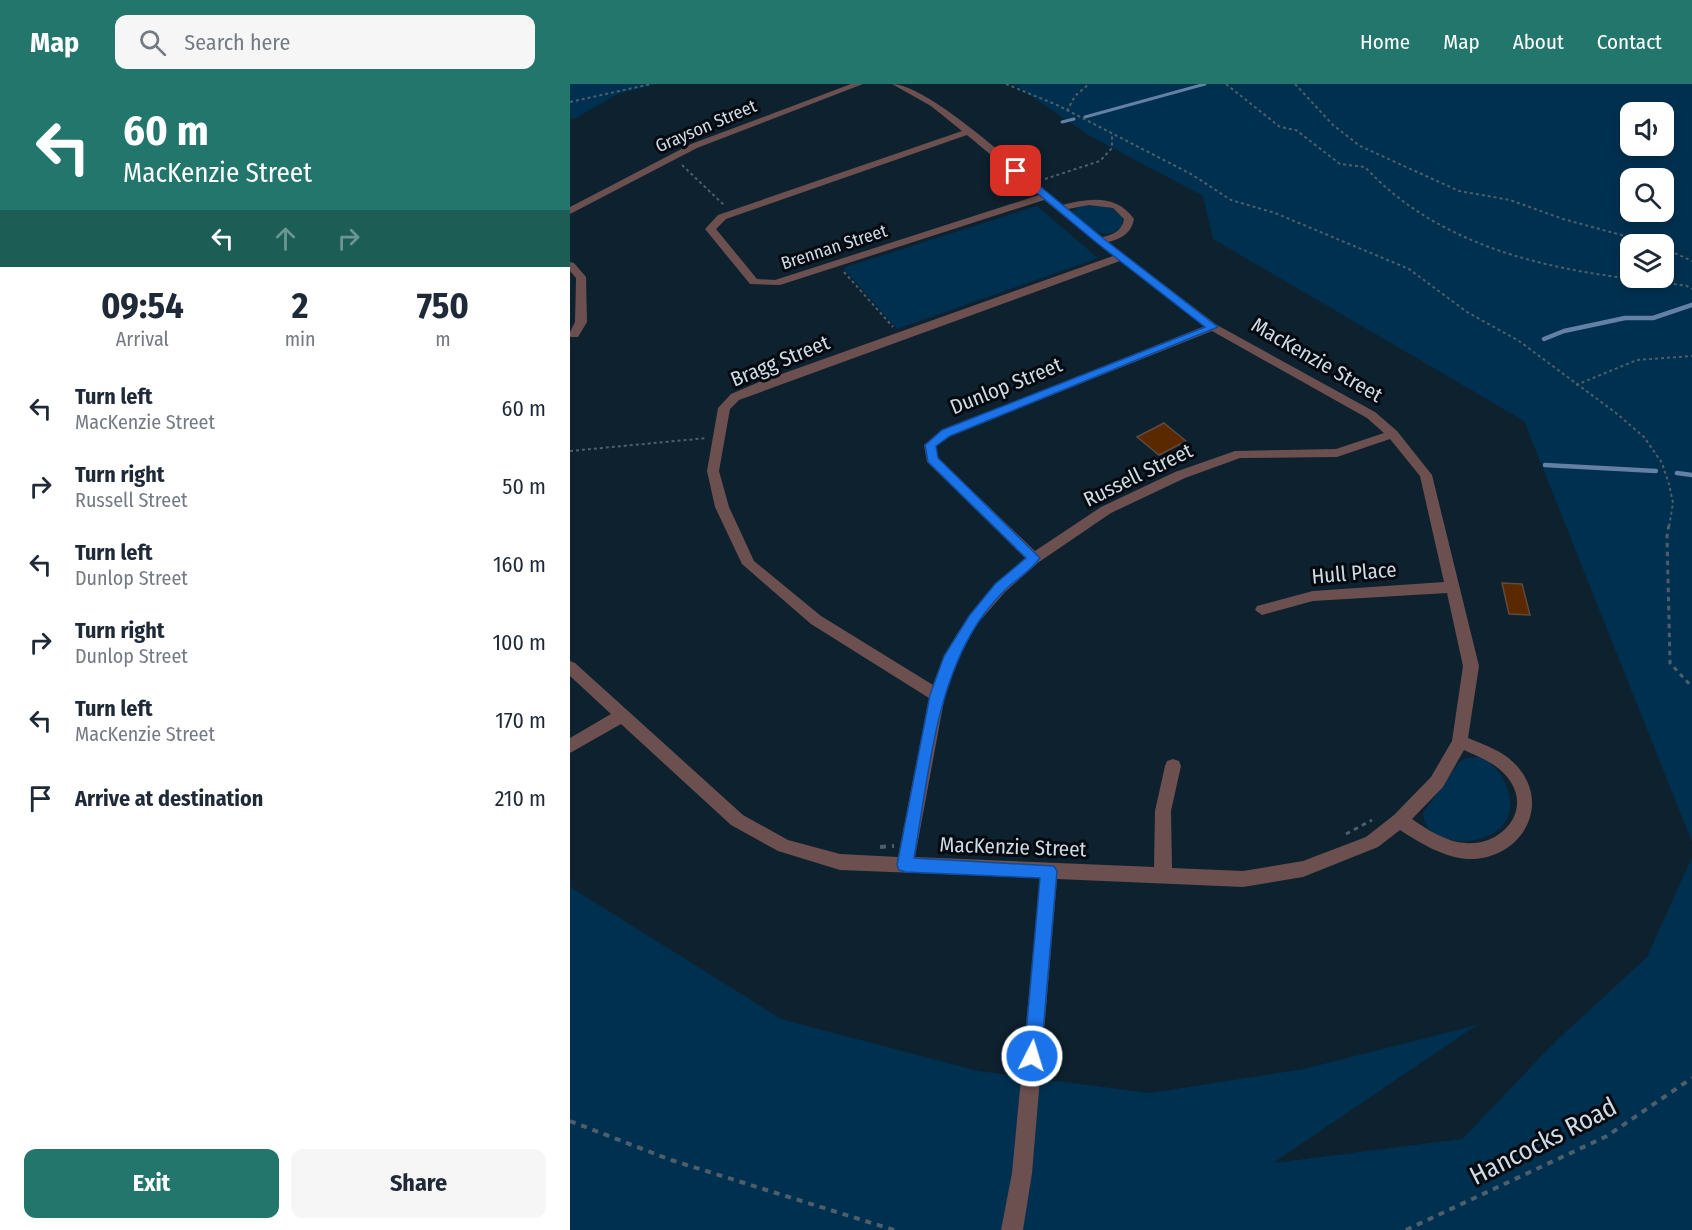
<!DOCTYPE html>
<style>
:root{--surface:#fff;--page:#f6f6f7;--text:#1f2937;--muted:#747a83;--accent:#23766c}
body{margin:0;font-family:"Fira Sans Condensed",sans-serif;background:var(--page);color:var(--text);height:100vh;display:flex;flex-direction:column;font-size:22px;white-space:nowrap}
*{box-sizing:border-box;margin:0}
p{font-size:20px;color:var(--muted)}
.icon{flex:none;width:33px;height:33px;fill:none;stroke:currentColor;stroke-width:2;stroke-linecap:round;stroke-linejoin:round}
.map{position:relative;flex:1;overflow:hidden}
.drawer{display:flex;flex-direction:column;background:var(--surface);width:570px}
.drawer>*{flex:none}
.top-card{background:#23766c;color:#fff;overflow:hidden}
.controls{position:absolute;left:1050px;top:18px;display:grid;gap:12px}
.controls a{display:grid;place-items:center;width:54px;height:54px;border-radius:12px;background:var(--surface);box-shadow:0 3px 9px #0003;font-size:30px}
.pin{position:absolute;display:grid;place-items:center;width:51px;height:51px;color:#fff;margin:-26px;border-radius:12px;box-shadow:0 3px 9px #0006}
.me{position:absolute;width:66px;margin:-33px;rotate:5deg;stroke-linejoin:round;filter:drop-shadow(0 0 4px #0008)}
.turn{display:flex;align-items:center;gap:21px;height:126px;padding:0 24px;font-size:27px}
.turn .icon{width:78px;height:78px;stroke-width:2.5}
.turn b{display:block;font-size:42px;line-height:51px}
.lanes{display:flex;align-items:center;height:57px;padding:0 24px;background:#0003;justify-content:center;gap:30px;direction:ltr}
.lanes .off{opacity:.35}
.eta{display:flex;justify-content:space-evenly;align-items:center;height:102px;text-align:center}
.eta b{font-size:36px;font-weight:700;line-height:42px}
.button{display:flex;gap:12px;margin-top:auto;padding:12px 24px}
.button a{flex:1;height:69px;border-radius:12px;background:var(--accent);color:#fff;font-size:24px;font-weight:700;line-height:69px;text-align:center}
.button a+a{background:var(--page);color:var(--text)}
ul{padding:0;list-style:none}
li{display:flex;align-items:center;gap:18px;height:78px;padding:0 24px}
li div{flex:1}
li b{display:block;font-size:22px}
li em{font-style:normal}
header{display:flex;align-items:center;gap:36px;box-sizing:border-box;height:84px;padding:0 30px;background:var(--accent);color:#fff}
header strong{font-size:28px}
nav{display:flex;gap:33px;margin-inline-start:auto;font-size:21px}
.search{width:420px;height:54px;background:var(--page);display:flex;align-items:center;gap:15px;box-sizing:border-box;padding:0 21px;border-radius:12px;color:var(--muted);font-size:22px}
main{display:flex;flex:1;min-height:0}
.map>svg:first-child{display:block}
.green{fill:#00304f;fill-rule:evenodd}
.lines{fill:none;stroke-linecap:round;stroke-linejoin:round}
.stream-far1{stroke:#6480a4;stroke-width:3}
.stream{stroke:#6480a4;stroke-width:4.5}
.building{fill:#5a2900;stroke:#604a3c;stroke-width:1.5}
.path-far2{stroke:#4e5f6b;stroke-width:2;stroke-dasharray:3 3;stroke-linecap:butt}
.path-far1{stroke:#4e5f6b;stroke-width:3;stroke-dasharray:4.5 4.5;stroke-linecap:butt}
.path{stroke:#4e5f6b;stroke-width:4;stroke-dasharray:6 6;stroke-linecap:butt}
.minor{fill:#6c504f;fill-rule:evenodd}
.route{fill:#1a73e8;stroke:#114b97;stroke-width:1.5}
.labels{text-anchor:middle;stroke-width:6;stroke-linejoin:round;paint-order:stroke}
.far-street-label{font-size:18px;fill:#cedae4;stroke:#040a10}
.street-label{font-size:21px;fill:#cedae4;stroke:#040a10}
.near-street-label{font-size:26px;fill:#cedae4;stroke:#040a10}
</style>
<header>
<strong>Map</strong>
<div class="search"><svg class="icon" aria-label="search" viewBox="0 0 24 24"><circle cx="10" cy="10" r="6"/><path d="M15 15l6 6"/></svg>Search here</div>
<nav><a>Home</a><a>Map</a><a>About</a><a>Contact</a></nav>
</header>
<main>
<section class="drawer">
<div class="top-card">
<div class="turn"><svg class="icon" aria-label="left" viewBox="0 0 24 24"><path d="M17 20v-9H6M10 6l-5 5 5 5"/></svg><div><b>60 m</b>MacKenzie Street</div></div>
<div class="lanes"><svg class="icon" aria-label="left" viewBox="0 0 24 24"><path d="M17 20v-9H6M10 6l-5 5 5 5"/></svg><svg class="icon off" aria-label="ahead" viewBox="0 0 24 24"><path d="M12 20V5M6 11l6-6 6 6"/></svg><svg class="icon off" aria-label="right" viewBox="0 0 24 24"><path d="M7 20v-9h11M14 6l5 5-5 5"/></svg></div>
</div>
<div class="eta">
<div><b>09:54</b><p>Arrival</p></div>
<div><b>2</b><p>min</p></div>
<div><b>750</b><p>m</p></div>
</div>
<ul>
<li><svg class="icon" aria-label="left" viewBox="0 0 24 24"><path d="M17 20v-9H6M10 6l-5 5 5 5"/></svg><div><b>Turn left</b><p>MacKenzie Street</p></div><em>60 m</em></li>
<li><svg class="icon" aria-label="right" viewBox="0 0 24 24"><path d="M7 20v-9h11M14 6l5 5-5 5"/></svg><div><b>Turn right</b><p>Russell Street</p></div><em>50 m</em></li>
<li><svg class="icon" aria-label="left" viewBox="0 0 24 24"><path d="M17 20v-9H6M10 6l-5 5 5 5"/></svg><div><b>Turn left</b><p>Dunlop Street</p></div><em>160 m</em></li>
<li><svg class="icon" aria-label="right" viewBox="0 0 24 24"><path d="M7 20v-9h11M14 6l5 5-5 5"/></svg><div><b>Turn right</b><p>Dunlop Street</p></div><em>100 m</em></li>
<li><svg class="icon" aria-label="left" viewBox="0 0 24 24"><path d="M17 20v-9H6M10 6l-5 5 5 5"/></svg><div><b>Turn left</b><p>MacKenzie Street</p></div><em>170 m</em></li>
<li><svg class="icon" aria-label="arrive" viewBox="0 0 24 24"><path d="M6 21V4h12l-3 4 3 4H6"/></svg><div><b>Arrive at destination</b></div><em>210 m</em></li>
</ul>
<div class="button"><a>Exit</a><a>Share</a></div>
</section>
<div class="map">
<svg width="1122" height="1146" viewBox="0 0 1122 1146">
<rect width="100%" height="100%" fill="#0e212f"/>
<!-- green -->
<g class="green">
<polygon points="0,0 87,0 48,10 4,35 0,34"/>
<path d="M443,0H1122V758L954,337L643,155L633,112L520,52ZM1060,28H1094V62H1060ZM1060,94H1094V128H1060ZM1060,160H1094V194H1060Z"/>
<path d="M516,120L542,124L553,134L551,143C534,160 514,141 502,127Z"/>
<polygon points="467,122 528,174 327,245 273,184"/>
<path d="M911,673C924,680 932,690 937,704C960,767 853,772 853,729L890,677L896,674Z"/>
<polygon points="1122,773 1122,1146 0,1146 0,803 211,935 408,987 580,1009 734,985 907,941 703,1079 892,1055 986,957 1077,873"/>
</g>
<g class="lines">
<!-- stream-far1 -->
<g class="stream-far1">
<polyline points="515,33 635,0"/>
<polyline points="492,38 504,35"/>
</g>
<!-- stream -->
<g class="stream">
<polyline points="974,255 994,247 1055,234 1083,234 1122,221"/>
<polyline points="975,381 1086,387"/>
<polyline points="1107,389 1122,391"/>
</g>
</g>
<!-- building -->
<g class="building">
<polygon points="594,339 616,357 589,371 567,353"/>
<polygon points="932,499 952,500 960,531 939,530"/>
</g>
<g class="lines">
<!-- path-far2 -->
<g class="path-far2">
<polyline points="436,0 487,21 621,90 661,116 705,129 839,185 897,228 949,257 1046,329 1074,353 1092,379 1099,400 1103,419 1099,443"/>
<path d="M656,0L710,43L726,46L770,80L795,83C859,152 949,179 1040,192C1066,196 1091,198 1117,202L1122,205"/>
<polyline points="725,0 763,41 790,62 889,107 940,116 993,135 1084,160"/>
<polyline points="0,18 81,0"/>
<polyline points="497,27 505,12 519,0"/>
<polyline points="112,81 155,122"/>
<polyline points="475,95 530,77 542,64 542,50"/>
<polyline points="1094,164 1122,177"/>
<polyline points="274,188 323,243"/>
<polyline points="1006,301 1067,276 1122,272"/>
<polyline points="0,367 137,354"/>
</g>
<!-- path-far1 -->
<g class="path-far1">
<polyline points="1099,441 1097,452 1100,579 1122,603"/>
<polyline points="776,750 802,736"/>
</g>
<!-- path -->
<g class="path">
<polyline points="310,763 324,762"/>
<polyline points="0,1037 101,1076 324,1146"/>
<polyline points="836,1146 1037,1052 1122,994"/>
</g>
<!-- minor -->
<g class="minor">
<polygon points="281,0 293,0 127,64 0,130 0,123 121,60"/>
<path d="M322,0C359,0 460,94 492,121C519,114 547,110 564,135C561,150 551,155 538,158L647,241L805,328L827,347L862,391L909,582L898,654C914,661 931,666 943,678C985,718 952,777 897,775C873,773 850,759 830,746L808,763L733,793L673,803L487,795L462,1089L453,1146H431L442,1089L470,794L270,786L208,767L161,741L51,640L0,669V654L41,630L0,592V577L5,579L173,731L218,756L270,770L328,773L359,614L241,540L172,480L145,423L137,387L148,324L161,310L189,298L543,172L474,116L210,201L180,200L135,145L148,131L392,47L361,22ZM397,51L469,111L205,196L187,195L146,145L156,135ZM519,121L543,124L554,135C552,147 543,151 532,153L498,125ZM550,177L635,242L372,346L354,361L357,378L455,474C412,512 383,546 363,601L251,532L184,477L159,423L149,387L160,325L169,316ZM642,247L797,334L814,349L766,365L665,367L605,388L531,423L465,467L368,374L366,362L380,352ZM820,355L850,392L874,498L743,507L687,522L685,526L692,531L743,517L877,509L893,582L882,657L861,693L824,731L796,753L733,777L673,787L602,784L601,727L611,682L609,677L603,675L597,677L595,682L585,727L584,783L345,773L375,611L388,573L408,539L435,508L469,478L541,429L615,394L670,374L767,373ZM894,666C912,674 932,682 942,700C960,732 927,762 896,759C876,758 858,746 842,735L873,703Z"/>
<polygon points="0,178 4,179 16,193 17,238 8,253 0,253 0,248 5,238 6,194 0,187"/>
</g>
</g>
<!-- route -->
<path class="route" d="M443,85H449L534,155L648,243L380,352L366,362L368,374L470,474C462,486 447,495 436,505C426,515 415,528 407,540C364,607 358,697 344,774L484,782L487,787L471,972L469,979L462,981L456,979L454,972L470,794L335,788L329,786L327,781L360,611L374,572L399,532L425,500L456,474L358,378L355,361L372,346L635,243L527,159L443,89Z"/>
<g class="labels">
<!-- far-street labels -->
<g class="far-street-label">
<text transform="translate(136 42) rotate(-23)" y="6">Grayson Street</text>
<text transform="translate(264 163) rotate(-18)" y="6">Brennan Street</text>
</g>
<!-- street labels -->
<g class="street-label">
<text transform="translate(747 276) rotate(30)" y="7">MacKenzie Street</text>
<text transform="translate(210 277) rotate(-22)" y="7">Bragg Street</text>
<text transform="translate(436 302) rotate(-22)" y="7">Dunlop Street</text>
<text transform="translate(568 391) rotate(-26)" y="7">Russell Street</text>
<text transform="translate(784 489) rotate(-5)" y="7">Hull Place</text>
<text transform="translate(443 763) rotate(2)" y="7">MacKenzie Street</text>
</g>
<!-- near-street labels -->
<g class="near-street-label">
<text transform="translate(973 1057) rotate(-27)" y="9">Hancocks Road</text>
</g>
</g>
</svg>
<div class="controls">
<a><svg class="icon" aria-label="sound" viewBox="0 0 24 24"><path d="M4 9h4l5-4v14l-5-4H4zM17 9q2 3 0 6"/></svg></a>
<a><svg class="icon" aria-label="search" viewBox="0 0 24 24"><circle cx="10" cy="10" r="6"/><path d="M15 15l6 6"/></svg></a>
<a><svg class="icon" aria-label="layers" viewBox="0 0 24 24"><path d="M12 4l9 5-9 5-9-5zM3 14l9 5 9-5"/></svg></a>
</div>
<div class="pin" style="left:446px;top:87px;background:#d93025"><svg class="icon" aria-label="arrive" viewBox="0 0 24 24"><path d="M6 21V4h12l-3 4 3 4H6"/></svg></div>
<svg class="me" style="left:462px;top:972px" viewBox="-20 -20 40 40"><circle r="17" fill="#1a73e8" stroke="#fff" stroke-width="3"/><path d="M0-11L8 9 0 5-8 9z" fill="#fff"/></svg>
</div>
</main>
